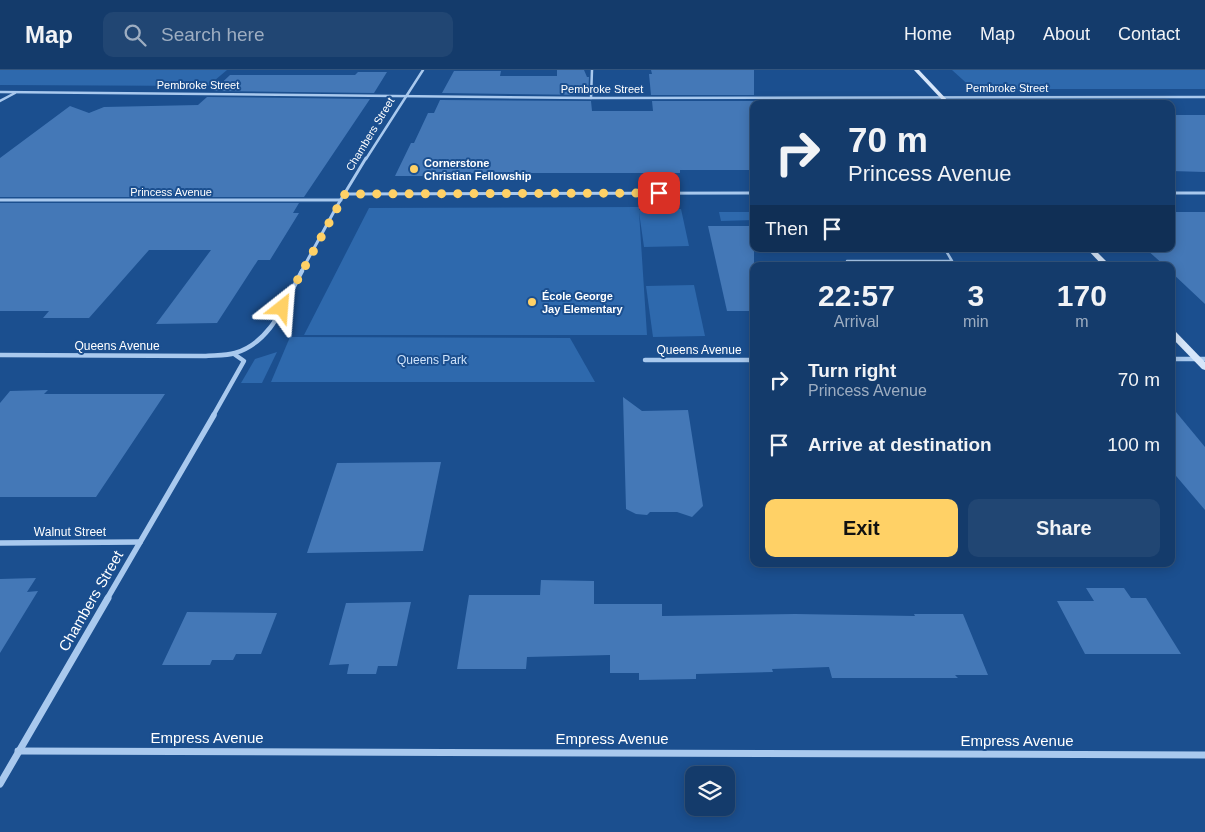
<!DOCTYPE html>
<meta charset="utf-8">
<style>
:root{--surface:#143b6b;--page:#214673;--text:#f1f3f6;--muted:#9dadc1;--line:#33557e;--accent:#ffd166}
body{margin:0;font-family:Arial,sans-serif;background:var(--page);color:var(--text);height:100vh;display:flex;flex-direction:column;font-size:19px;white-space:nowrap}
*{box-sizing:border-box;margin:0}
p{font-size:16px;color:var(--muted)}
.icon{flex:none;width:28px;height:28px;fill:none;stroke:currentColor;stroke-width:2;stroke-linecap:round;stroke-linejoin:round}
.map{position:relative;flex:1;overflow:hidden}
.side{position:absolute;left:750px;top:192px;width:425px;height:305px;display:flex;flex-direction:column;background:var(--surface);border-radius:10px;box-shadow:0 2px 12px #0003,0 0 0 1px var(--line)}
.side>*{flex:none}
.hud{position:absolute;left:750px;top:30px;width:425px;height:152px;border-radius:10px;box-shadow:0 2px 12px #0003,0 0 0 1px var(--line);background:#143b6b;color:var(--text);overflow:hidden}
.controls{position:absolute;left:685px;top:696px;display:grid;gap:10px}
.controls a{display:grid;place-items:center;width:50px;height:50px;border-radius:10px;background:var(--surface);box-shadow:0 2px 12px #0003,0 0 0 1px var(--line);font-size:25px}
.pin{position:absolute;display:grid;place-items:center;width:42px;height:42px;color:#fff;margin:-21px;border-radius:10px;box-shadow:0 2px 8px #0006}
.me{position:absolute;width:55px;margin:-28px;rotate:28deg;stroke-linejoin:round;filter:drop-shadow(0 0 4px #0008)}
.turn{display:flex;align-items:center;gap:18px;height:105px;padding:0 15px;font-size:22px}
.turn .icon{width:65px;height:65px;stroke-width:2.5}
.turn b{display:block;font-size:35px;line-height:42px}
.then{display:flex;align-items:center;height:48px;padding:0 15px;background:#0003;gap:10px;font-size:19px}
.eta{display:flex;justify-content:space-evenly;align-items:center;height:85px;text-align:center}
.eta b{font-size:30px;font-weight:700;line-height:35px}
.primary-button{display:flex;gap:10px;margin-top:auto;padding:10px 15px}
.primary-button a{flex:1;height:58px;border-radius:10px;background:var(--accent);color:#111;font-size:20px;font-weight:700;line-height:58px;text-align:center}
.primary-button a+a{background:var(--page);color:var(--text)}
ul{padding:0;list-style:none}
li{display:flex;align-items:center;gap:15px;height:65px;padding:0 15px}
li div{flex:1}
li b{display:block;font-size:19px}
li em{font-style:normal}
header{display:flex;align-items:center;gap:30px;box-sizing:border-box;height:70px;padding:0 25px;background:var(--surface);border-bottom:1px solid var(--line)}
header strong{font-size:24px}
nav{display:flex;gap:28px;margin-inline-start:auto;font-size:18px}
.search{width:350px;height:45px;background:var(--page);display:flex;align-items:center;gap:12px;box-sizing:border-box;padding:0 18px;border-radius:10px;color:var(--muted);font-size:19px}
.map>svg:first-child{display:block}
.green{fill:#2e69ad}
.building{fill:#4478b7}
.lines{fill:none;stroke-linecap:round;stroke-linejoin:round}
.service{stroke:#a9c9ee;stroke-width:2.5}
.minor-far4{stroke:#a9c9ee;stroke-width:2.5}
.minor-far3{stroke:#a9c9ee;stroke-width:3}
.minor-far2{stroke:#a9c9ee;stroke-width:4.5}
.minor-far1{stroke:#a9c9ee;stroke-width:5.5}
.minor{stroke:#a9c9ee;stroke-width:7}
.secondary{fill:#d6e6fa;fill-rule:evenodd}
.route{stroke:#ffd166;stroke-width:9;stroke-dasharray:0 16.2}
.poi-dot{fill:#ffd166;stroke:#1b4f8f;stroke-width:2}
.labels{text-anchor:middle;stroke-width:4;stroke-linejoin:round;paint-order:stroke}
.far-street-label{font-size:11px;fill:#fff;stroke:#1b4f8f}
.far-poi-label{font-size:11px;font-weight:bold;fill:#fff;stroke:#1b4f8f;text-anchor:start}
.street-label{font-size:12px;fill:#fff;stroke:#1b4f8f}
.park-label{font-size:12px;fill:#cfe3fa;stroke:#1b4f8f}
.near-street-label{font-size:15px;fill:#fff;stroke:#1b4f8f}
</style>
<header>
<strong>Map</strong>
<div class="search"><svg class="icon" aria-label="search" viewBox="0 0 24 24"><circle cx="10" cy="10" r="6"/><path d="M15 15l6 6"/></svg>Search here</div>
<nav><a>Home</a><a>Map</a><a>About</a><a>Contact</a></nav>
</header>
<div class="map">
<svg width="1205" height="762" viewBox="0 0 1205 762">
<rect width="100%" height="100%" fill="#1b4f8f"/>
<!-- green -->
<g class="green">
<polygon points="0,0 227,0 208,16 0,15"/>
<polygon points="952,0 1205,0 1205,19 973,19"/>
<polygon points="639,137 639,140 681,139 689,176 644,177 639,142 647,265 304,265 369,138"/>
<polygon points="719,142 754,142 754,150 721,151"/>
<polygon points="694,215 705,266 653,267 646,216"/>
<polygon points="290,267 570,268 595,312 271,312"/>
<polygon points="277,282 262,313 241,313 255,289"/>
</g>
<!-- building -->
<g class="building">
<polygon points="557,0 584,0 587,7 589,7 588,25 442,23 454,1 501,1 500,6 557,6"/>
<polygon points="651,0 754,0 754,25 651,25 649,4 652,4"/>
<polygon points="358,2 387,2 374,23 213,21 230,5 355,5"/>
<polygon points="207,27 370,29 304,127 0,127 0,88 70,36 89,43 104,37 198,35"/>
<polygon points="440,30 591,31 592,41 653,41 652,31 754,31 754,100 680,100 680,103 434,103 434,105 424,106 395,106 411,73 414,73 428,43 434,43"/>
<polygon points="1171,45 1205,45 1205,102 1171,101"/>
<polygon points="0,133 299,133 293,143 299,143 270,190 258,190 217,253 156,254 211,180 149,180 89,248 43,248 49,241 0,241"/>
<polygon points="1171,142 1205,142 1205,234 1171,202 1171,196 1165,196 1146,179 1171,179"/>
<polygon points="708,156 754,156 754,241 727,241"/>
<polygon points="48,320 44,324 165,324 96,427 0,427 0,333 10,321"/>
<polygon points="623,327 642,341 688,340 703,436 692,447 677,442 650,442 647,445 636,444 626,439"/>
<polygon points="1171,336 1205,377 1205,440 1171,400"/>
<polygon points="441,392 423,481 307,483 337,393"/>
<polygon points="36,508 27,522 38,521 0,583 0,509"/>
<polygon points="541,510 594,511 594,534 662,534 662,546 795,544 915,546 914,544 963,544 988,605 955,605 958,608 832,608 829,597 772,599 773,602 696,604 696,609 639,610 639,603 610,603 610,585 527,587 526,599 457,599 469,525 540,525"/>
<polygon points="1086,518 1124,518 1131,528 1146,528 1181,584 1085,584 1057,531 1094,531"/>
<polygon points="411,532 397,596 378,596 376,604 347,604 349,594 329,595 346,533"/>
<polygon points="187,542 277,543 261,584 236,584 233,590 212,590 210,595 162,595"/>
</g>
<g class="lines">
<!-- service -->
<polyline class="service" points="847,191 952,191 945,179"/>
<!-- minor-far4 -->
<g class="minor-far4">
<polyline points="0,22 591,28 1205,27"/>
<polyline points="591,28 592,0"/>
<polyline points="0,31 15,23"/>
<polyline points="366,89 423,0"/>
</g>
<!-- minor-far3 -->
<g class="minor-far3">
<polyline points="1171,123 1205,123"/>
<polyline points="345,124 754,123"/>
<polyline points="0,130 341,130"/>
<polyline points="301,202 337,136 366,88"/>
</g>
<!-- minor-far2 -->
<g class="minor-far2">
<path d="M0,285L204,286C214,285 226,286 235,283C272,272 285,232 302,201"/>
<polyline points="1171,289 1205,289"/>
<polyline points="645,290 754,290"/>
<polyline points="213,346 244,291 234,284"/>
</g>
<!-- minor-far1 -->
<g class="minor-far1">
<polyline points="0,473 140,472"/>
<polyline points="107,529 214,345"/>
</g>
<!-- minor -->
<g class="minor">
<polyline points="18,681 1205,685"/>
<polyline points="0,714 108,528"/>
</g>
<!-- secondary -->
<g class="secondary">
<polygon points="914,0 919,0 951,34 946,34"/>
<polygon points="1087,179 1094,179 1111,196 1103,196"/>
<polygon points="1171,260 1174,260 1205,292 1205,300 1202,299 1171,267"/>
</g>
</g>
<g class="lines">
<!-- route -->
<polyline class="route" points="282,238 345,124 659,123"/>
</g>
<!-- markers -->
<g class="poi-dot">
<circle cx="414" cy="99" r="5"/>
<circle cx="532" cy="232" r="5"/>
</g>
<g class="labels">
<!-- far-street labels -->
<g class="far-street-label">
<text x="198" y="19">Pembroke Street</text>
<text x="1007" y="22">Pembroke Street</text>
<text x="602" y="23">Pembroke Street</text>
<text transform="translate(370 64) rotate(-59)" y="4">Chambers Street</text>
<text x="171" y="126">Princess Avenue</text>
</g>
<!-- far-poi labels -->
<g class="far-poi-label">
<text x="424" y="97">Cornerstone<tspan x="424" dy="13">Christian Fellowship</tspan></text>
<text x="542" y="230">École George<tspan x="542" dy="13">Jay Elementary</tspan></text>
</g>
<!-- street labels -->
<g class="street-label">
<text x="117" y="280">Queens Avenue</text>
<text x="699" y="284">Queens Avenue</text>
<text x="70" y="466">Walnut Street</text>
</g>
<!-- park labels -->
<g class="park-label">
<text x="432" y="294">Queens Park</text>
</g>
<!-- near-street labels -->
<g class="near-street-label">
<text transform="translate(91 531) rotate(-60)" y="5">Chambers Street</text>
<text x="207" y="673">Empress Avenue</text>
<text x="612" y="674">Empress Avenue</text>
<text x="1017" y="676">Empress Avenue</text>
</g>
</g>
</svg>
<div class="controls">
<a><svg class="icon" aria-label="layers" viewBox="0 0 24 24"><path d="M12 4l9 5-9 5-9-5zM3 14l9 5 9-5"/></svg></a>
</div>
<div class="pin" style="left:659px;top:123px;background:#d93025"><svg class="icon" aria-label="arrive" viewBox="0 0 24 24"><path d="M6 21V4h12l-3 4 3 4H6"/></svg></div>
<svg class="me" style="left:282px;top:238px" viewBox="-20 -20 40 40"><path d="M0-17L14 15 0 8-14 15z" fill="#ffd166" stroke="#fff" stroke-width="4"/></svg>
<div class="hud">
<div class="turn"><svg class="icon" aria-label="right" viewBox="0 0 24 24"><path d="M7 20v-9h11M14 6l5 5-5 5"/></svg><div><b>70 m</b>Princess Avenue</div></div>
<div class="then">Then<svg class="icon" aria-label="arrive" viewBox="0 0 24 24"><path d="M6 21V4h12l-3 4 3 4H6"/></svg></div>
</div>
<section class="side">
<div class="eta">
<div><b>22:57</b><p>Arrival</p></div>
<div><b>3</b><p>min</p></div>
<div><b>170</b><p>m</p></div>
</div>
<ul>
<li><svg class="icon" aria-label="right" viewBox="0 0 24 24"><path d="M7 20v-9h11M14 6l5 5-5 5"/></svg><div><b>Turn right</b><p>Princess Avenue</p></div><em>70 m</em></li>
<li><svg class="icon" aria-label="arrive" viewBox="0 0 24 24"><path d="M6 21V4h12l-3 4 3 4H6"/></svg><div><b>Arrive at destination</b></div><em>100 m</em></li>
</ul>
<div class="primary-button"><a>Exit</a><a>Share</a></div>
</section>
</div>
